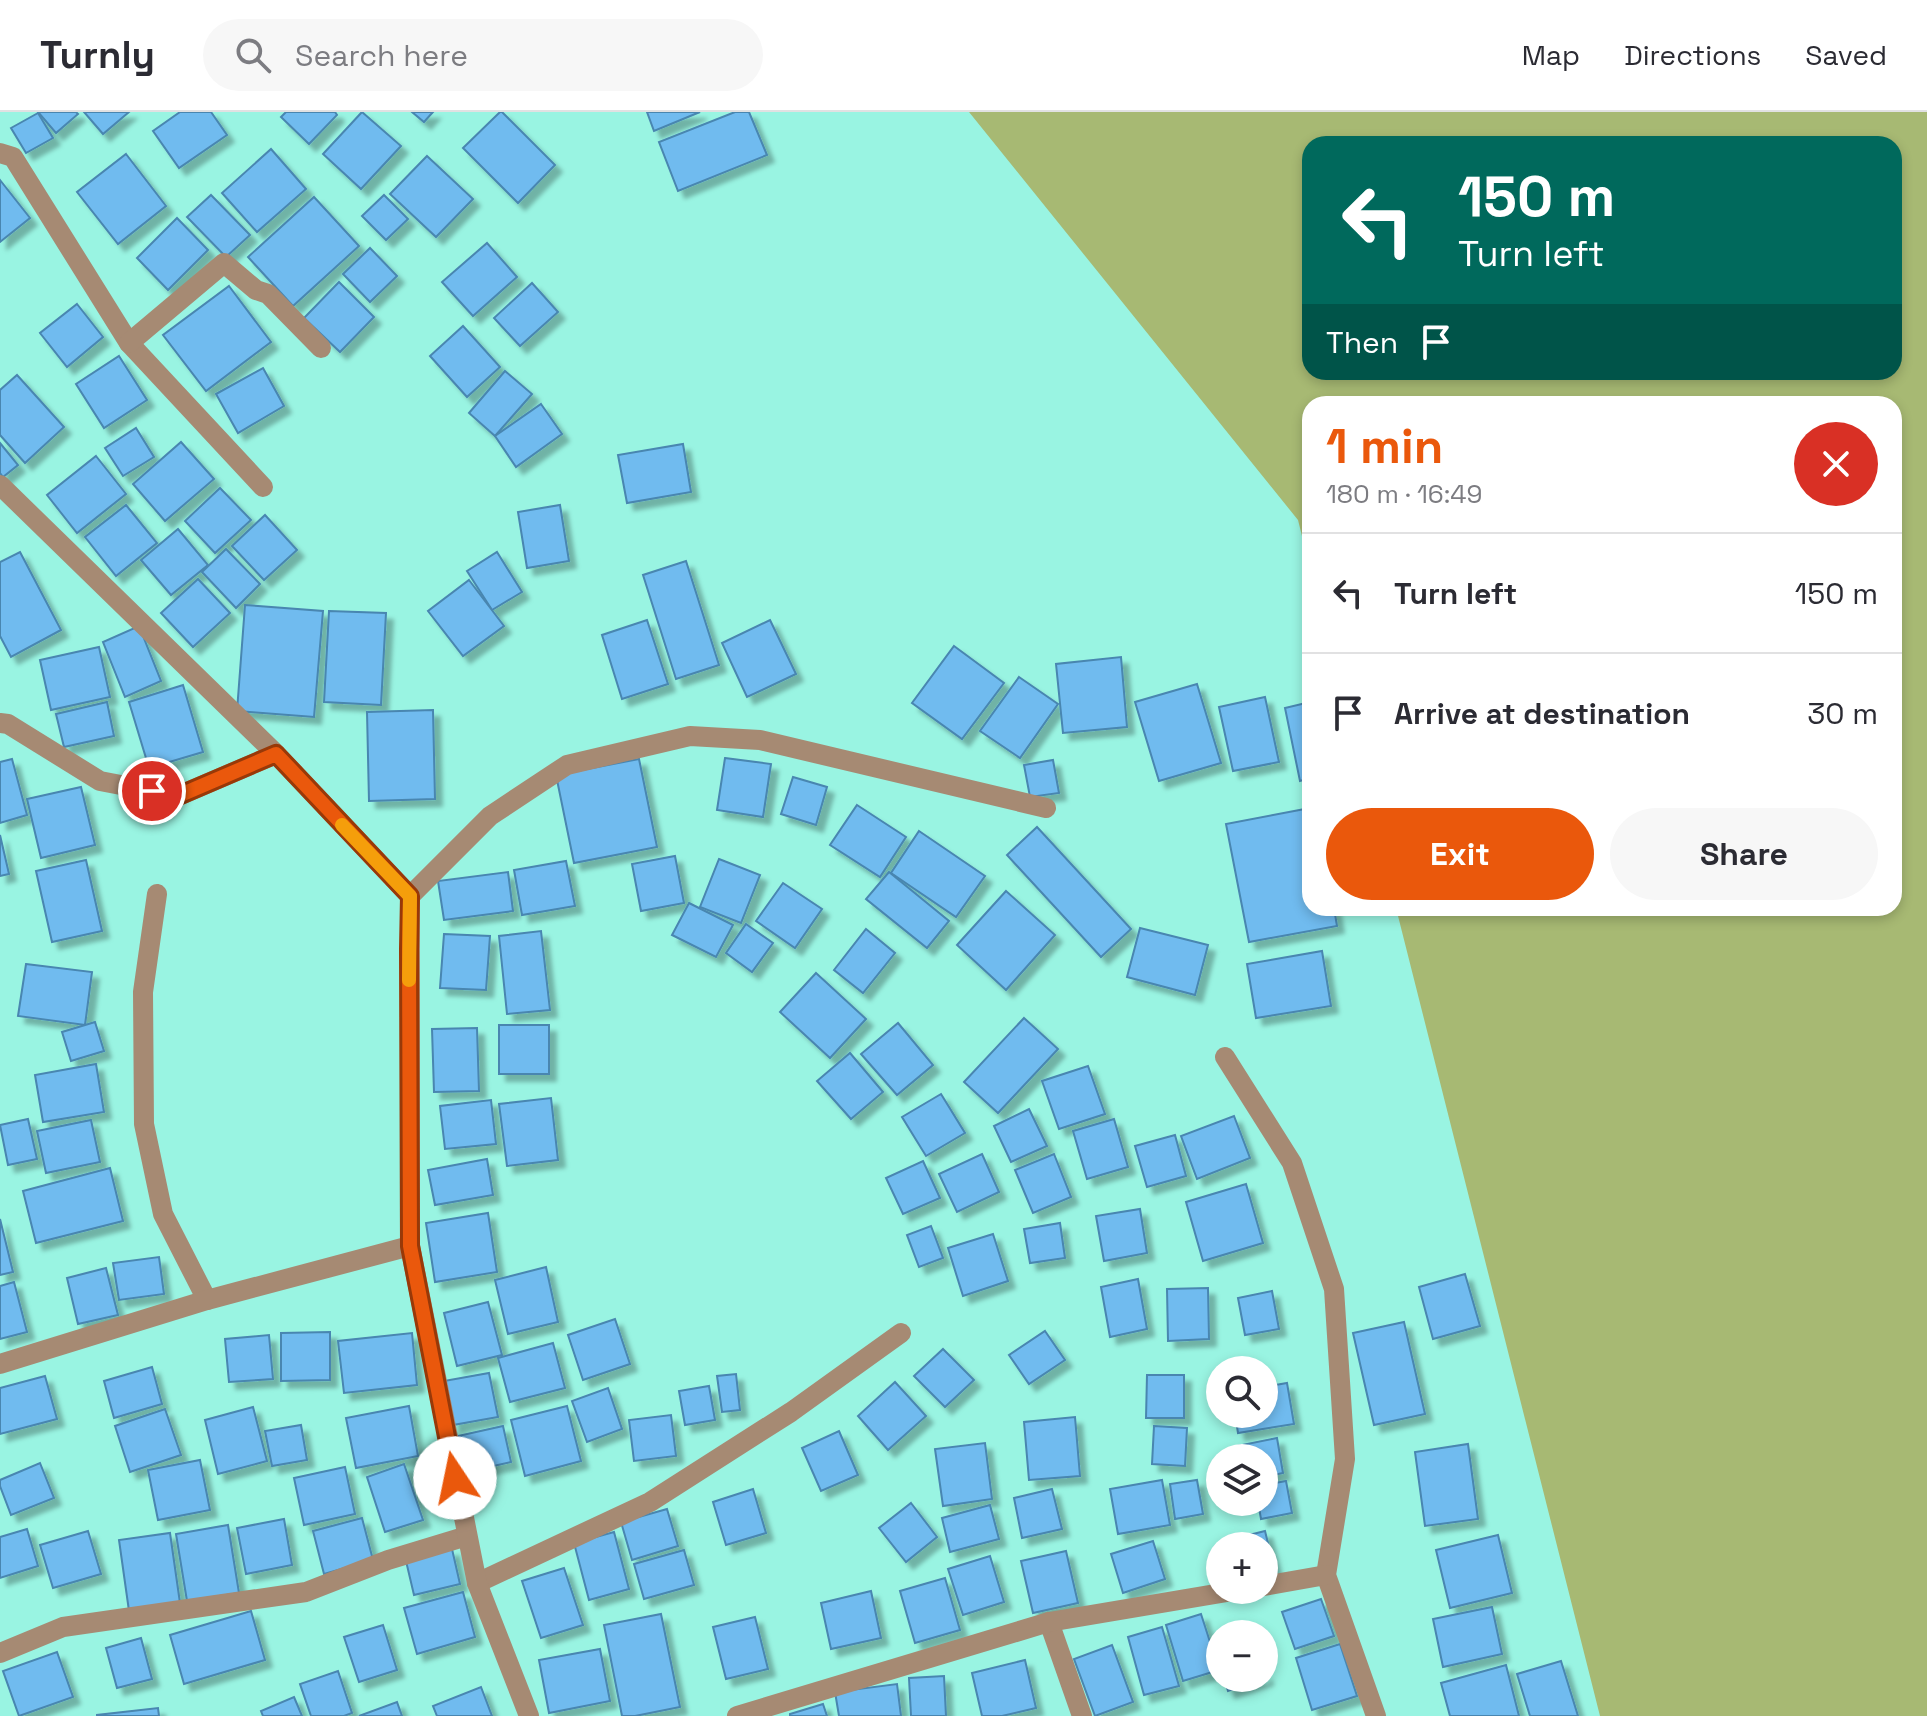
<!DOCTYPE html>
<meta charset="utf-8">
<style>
:root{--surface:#fff;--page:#f7f7f7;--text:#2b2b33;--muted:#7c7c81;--line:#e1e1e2;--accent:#ea580c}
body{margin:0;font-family:"Space Grotesk",sans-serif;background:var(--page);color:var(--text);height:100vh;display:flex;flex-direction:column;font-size:30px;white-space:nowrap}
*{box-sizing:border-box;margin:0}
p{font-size:26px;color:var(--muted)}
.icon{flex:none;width:44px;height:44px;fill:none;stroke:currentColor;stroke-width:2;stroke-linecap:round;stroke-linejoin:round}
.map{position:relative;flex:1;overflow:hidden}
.details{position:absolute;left:1302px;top:284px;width:600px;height:520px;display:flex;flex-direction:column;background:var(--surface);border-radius:24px;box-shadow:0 4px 12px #0003}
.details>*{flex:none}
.top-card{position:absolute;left:1302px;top:24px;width:600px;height:244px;border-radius:24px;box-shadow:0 4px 12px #0003;background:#00695c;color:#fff;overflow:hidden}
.buttons{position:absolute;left:1206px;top:1244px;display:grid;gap:16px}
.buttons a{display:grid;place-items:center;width:72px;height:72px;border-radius:50%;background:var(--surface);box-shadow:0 4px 12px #0003;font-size:40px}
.pin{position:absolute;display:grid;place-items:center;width:68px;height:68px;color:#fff;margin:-34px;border:4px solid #fff;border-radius:50%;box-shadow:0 2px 8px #0007}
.me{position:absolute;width:88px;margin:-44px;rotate:349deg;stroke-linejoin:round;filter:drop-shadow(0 0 6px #0008)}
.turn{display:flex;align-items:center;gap:28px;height:168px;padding:0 24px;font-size:36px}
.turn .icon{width:104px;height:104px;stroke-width:2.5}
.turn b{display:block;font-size:56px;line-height:68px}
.then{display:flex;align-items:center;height:76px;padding:0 24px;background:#0003;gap:16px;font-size:30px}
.round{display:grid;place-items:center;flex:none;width:84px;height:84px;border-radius:42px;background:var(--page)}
.head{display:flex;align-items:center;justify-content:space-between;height:136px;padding:0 24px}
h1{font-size:48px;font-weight:700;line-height:60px;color:var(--accent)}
.primary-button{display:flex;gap:16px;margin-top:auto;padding:16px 24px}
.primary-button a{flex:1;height:92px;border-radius:48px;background:var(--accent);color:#fff;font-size:32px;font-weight:700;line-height:92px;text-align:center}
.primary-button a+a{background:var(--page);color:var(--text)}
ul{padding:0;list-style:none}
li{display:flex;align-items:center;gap:24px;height:120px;padding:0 24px;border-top:2px solid var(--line)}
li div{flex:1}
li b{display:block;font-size:30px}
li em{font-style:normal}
header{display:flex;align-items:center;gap:48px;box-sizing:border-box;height:112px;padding:0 40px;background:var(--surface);border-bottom:2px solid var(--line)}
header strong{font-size:38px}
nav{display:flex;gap:44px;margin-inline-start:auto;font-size:28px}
.search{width:560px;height:72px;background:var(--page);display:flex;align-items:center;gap:20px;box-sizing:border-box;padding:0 28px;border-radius:44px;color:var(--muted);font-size:30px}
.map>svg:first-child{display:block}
.green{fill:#a7b973;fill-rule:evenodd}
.building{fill:#70bbef;stroke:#4886b0;stroke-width:2;filter:url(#shadow)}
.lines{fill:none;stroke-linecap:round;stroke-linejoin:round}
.minor{stroke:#a68a73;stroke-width:20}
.route-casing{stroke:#983908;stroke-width:20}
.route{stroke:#ea580c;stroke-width:14}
.slow{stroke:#f59e0b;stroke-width:14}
</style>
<header>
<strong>Turnly</strong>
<div class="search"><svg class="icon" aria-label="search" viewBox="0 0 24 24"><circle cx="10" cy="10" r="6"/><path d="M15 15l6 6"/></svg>Search here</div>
<nav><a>Map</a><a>Directions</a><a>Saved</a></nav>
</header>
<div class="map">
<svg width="1927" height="1604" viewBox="0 0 1927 1604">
<defs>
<filter id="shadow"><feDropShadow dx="7" dy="7" stdDeviation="2" flood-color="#0004"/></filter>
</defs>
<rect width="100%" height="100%" fill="#99f4e2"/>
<!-- green -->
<path class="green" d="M969,0H1927V1604H1600L1396,796H1894V292H1310V456L1298,408ZM1310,32H1894V260H1310Z"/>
<!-- building -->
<g class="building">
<polygon points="38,0 76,0 78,2 56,21"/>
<polygon points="84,0 129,0 103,22"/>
<polygon points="180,0 211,0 227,23 179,56 153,19"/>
<polygon points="286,0 335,0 337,3 309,32 281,5"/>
<polygon points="362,0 401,34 361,77 323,42"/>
<polygon points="412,0 433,0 424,10"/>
<polygon points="500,0 502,0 555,53 518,91 463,36"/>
<polygon points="647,0 700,0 654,19"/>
<polygon points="735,0 749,0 767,43 678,79 659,30"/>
<polygon points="38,1 53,26 26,41 11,16"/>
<polygon points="271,37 306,77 257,120 222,81"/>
<polygon points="126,42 166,94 118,132 77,80"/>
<polygon points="427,44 473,87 436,125 390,82"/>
<polygon points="0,68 30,106 0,130"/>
<polygon points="211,83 250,123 226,145 187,105"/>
<polygon points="384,83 408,107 386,128 362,104"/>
<polygon points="314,85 359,134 293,194 248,145"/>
<polygon points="177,106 208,138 168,178 137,146"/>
<polygon points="487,131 517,165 473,204 442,170"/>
<polygon points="370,136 397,164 370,190 343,162"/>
<polygon points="339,170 374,205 340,240 304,206"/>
<polygon points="532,171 558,200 520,234 494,206"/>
<polygon points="229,174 271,230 206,279 163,223"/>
<polygon points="77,192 103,225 67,255 40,221"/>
<polygon points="463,214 500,255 467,285 430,244"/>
<polygon points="119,244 147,288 104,316 76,272"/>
<polygon points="263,256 284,294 238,321 216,282"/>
<polygon points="505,259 532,282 495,324 469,301"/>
<polygon points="17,263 64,315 25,351 0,323 0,278"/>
<polygon points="541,292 562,322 516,355 495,324"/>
<polygon points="136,316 154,345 123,364 105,336"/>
<polygon points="181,330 214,367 165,409 133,372"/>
<polygon points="0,331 18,353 3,365 0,361"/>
<polygon points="683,332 691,380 627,391 618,343"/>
<polygon points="96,344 126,382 77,421 47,383"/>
<polygon points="220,376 251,408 215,441 185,409"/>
<polygon points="126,393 157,431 116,464 85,425"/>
<polygon points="560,393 569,449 527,456 518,400"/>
<polygon points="265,403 297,438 264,468 232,434"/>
<polygon points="178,417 208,453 171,483 141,448"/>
<polygon points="226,437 260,472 236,496 202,460"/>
<polygon points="20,440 61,518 11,545 0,524 0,450"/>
<polygon points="497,440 522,480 492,498 467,459"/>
<polygon points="686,449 719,553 676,567 643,463"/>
<polygon points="198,467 230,501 193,535 161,501"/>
<polygon points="469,468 504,514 463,544 428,499"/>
<polygon points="245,493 323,499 314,605 237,599"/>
<polygon points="329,499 386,501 381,593 324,590"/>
<polygon points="647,508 668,572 622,587 602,523"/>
<polygon points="770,508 796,562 747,585 722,531"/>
<polygon points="139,514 161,569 125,585 103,530"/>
<polygon points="954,534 1004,571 962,627 912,591"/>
<polygon points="99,535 110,585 51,598 40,548"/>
<polygon points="1121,545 1127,615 1063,621 1056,552"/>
<polygon points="1019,565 1058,592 1020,646 980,619"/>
<polygon points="1197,572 1221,651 1159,669 1135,590"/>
<polygon points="183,573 203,640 149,656 129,590"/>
<polygon points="1265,585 1279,650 1233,659 1219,595"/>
<polygon points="107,590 114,624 64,635 56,602"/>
<polygon points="1310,590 1310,666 1300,669 1285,596"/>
<polygon points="433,598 435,687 369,689 367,600"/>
<polygon points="725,646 771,652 763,705 717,698"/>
<polygon points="12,647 27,703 0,711 0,650"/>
<polygon points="639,647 657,735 574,751 556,663"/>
<polygon points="1053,648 1059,681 1030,685 1024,653"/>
<polygon points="793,665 827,675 816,713 781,702"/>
<polygon points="81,675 95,733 41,746 27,687"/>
<polygon points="857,693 906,725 880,765 830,733"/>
<polygon points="1310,696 1310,796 1334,796 1337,814 1249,830 1226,712"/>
<polygon points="1037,715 1131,817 1101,845 1007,743"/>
<polygon points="919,719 985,764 956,805 891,761"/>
<polygon points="0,723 9,762 0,764"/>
<polygon points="675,744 684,791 641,799 632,752"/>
<polygon points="719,747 760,763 741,811 700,795"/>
<polygon points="86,748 102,819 52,830 36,759"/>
<polygon points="566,749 575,794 522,803 514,758"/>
<polygon points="508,760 513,799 444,808 438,769"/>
<polygon points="889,760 949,809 927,836 866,787"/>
<polygon points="783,771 822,797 795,836 756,809"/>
<polygon points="1006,779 1055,823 1006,878 957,833"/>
<polygon points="689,791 733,813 716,845 672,823"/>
<polygon points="746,812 773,831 752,860 726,841"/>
<polygon points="1140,816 1208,833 1195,883 1127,865"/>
<polygon points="866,817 895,841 863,881 834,858"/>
<polygon points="541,819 550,898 507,902 499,824"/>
<polygon points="444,822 490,824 486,878 440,876"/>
<polygon points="1322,839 1331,894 1256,906 1247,852"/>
<polygon points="26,852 92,860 85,913 18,904"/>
<polygon points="816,861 866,907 830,946 780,900"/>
<polygon points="1024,906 1058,937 998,1001 964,970"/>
<polygon points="95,910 104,939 71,949 62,920"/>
<polygon points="898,911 933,953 897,983 861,942"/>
<rect x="499" y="913" width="50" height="49"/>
<polygon points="477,916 479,979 434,980 432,917"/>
<polygon points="850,941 883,980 851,1007 817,969"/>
<polygon points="96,952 104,1000 43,1010 35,963"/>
<polygon points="1088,954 1105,1002 1059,1017 1042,969"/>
<polygon points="941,982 965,1021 926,1044 902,1005"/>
<polygon points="551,986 558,1048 507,1054 499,992"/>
<polygon points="491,988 496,1032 445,1037 440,994"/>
<polygon points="1029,997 1047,1034 1011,1050 994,1014"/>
<polygon points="1234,1004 1250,1046 1197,1067 1181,1024"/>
<polygon points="28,1007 37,1047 8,1053 0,1013"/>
<polygon points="1114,1007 1128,1055 1087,1067 1073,1019"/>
<polygon points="91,1008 100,1050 46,1061 37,1019"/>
<polygon points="1175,1023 1186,1064 1147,1075 1135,1034"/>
<polygon points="982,1042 999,1080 957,1100 939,1062"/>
<polygon points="1054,1042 1071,1085 1033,1101 1015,1058"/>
<polygon points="487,1047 493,1083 435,1093 428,1058"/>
<polygon points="923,1049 940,1086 903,1102 886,1066"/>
<polygon points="110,1056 123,1109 36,1131 23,1079"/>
<polygon points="1246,1072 1263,1131 1203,1149 1186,1090"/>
<polygon points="1140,1097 1147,1141 1104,1149 1096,1104"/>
<polygon points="488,1101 497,1160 435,1170 426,1111"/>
<polygon points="0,1107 13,1160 0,1163"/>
<polygon points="1060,1111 1065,1146 1030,1151 1024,1117"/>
<polygon points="931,1114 943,1146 919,1155 907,1123"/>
<polygon points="993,1122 1008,1169 963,1184 948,1136"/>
<polygon points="159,1145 164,1182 119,1188 113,1151"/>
<polygon points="546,1155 558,1210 508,1222 495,1168"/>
<polygon points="106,1156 118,1203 78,1212 67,1166"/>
<polygon points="1465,1162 1480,1214 1433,1227 1419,1175"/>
<polygon points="1138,1167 1147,1217 1110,1225 1101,1175"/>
<polygon points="14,1170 27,1220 0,1227 0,1174"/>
<polygon points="1208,1176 1209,1227 1168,1229 1167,1177"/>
<polygon points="1272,1179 1279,1217 1245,1223 1238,1186"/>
<polygon points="488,1190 502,1243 457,1254 444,1201"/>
<polygon points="615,1207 630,1252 583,1268 568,1223"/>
<polygon points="1404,1210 1425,1302 1374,1313 1353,1221"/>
<polygon points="1045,1219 1065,1248 1029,1272 1009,1243"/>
<polygon points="330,1220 330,1268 281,1269 281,1221"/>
<polygon points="412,1221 417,1273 344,1281 338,1229"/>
<polygon points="269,1223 273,1267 229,1270 225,1227"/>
<polygon points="553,1231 565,1276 510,1290 498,1246"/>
<polygon points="943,1237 974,1268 945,1295 914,1264"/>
<polygon points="152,1255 162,1292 114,1306 104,1269"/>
<polygon points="489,1261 498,1305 453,1313 444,1269"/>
<polygon points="736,1262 740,1298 722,1300 717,1264"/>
<polygon points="1147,1263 1184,1263 1184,1306 1146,1306"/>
<polygon points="45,1264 57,1307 0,1322 0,1276"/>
<polygon points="895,1270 926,1304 888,1338 858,1304"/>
<polygon points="1287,1271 1294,1312 1238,1321 1235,1302 1264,1302 1264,1275"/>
<polygon points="709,1274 715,1308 685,1313 679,1279"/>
<polygon points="608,1276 622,1317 587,1330 572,1289"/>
<polygon points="409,1294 418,1344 356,1356 346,1306"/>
<polygon points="567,1294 581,1349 525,1364 511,1308"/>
<polygon points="253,1295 267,1349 218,1362 205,1308"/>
<polygon points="165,1297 181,1343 130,1360 115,1314"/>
<polygon points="671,1303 676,1344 634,1349 629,1308"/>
<polygon points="1075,1305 1080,1364 1029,1368 1024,1310"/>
<polygon points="301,1313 307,1348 272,1354 265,1319"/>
<polygon points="503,1314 511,1350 467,1360 458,1324"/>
<polygon points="1154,1314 1187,1316 1185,1354 1152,1352"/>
<polygon points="839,1319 858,1363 821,1379 802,1336"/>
<polygon points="1277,1326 1283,1361 1264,1365 1264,1346 1239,1346 1237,1334"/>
<polygon points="985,1331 992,1387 943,1394 935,1337"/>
<polygon points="1468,1332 1478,1407 1425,1414 1415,1340"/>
<polygon points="200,1348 210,1398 158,1408 148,1358"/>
<polygon points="40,1351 54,1386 11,1403 0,1374 0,1368"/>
<polygon points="404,1352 423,1408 385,1420 367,1365"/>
<polygon points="345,1355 355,1402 304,1413 294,1366"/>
<polygon points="1162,1368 1170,1413 1118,1422 1110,1377"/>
<polygon points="1197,1368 1203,1402 1175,1407 1170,1372"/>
<polygon points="1286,1369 1292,1401 1261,1407 1258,1390 1264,1390 1264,1373"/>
<polygon points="753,1377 766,1421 726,1433 713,1390"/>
<polygon points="1052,1377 1062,1417 1022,1426 1014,1386"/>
<polygon points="911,1391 937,1425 906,1450 879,1416"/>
<polygon points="990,1393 999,1427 950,1440 942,1406"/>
<polygon points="667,1397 678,1434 632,1448 621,1410"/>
<polygon points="362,1406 373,1448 324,1462 313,1419"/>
<polygon points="284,1407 292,1453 246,1462 237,1416"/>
<polygon points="228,1413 239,1481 187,1489 176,1422"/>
<polygon points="27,1417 38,1454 0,1466 0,1425"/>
<polygon points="88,1419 101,1462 53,1476 40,1433"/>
<polygon points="1265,1419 1275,1460 1264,1463 1264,1434 1226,1434 1225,1429"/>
<polygon points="614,1420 629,1477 589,1488 574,1431"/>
<polygon points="170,1421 180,1491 129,1499 119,1428"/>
<polygon points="1498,1423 1512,1481 1450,1496 1436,1438"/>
<polygon points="1153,1429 1165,1467 1123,1481 1111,1442"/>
<polygon points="452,1437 460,1472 414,1483 406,1449"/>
<polygon points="684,1438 694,1473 644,1487 634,1452"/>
<polygon points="1066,1439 1078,1491 1033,1501 1021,1449"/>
<polygon points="990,1444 1004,1490 963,1503 948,1457"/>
<polygon points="564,1456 583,1513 541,1526 522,1469"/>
<polygon points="945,1466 960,1518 915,1531 900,1479"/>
<polygon points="871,1479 881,1526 831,1537 821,1491"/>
<polygon points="463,1480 475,1525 417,1542 404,1496"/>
<polygon points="1321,1487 1334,1524 1295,1537 1282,1500"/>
<polygon points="1492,1495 1502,1542 1443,1555 1433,1507"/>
<polygon points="251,1499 265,1548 184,1572 170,1523"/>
<polygon points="661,1502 680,1595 635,1604 622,1604 604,1513"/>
<polygon points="1201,1502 1219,1558 1183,1569 1166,1513"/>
<polygon points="755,1505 768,1557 726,1567 713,1515"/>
<polygon points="383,1513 397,1558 359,1570 344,1525"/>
<polygon points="1162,1515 1179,1574 1144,1583 1128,1525"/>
<polygon points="141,1526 152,1567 117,1576 106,1536"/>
<polygon points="1340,1532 1357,1584 1312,1598 1296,1546"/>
<polygon points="1112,1533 1133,1590 1095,1604 1074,1547"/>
<polygon points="600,1537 610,1589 549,1601 539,1548"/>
<polygon points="57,1540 73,1585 19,1604 3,1559"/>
<polygon points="1025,1548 1036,1596 1002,1604 982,1604 972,1561"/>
<polygon points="1561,1549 1578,1604 1530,1604 1517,1562"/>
<polygon points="1506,1553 1519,1604 1450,1604 1441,1571"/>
<polygon points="338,1559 352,1601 344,1604 311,1604 300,1572"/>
<polygon points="1264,1561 1266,1566 1228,1579 1224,1566 1264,1566"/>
<polygon points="944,1564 946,1604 911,1604 909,1566"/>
<polygon points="897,1572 901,1604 839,1604 835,1580"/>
<polygon points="481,1575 492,1604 437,1604 433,1594"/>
<polygon points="294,1585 302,1604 263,1604 261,1599"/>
<polygon points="397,1590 402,1604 359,1604"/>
<polygon points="823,1592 827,1604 790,1604 790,1602"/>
<polygon points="158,1596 159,1604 97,1604 97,1603"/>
</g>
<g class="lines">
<!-- minor -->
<g class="minor">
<polyline points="0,41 13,45 129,231 263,375"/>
<polyline points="129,231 224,151 256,178 268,182 321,236"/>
<polyline points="0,373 276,642 410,784"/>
<polyline points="0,611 8,612 100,669 178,684 276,642"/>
<polyline points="157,782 143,880 144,1012 163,1102 207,1188"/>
<polyline points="1225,945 1292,1051 1334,1177 1345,1347 1326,1463 1376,1604"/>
<polyline points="0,1252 207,1188 410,1134"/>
<polyline points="477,1471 650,1390 791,1300 901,1221"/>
<polyline points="1264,1474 1326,1463"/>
<polyline points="1049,1510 1082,1604"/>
<polyline points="0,1541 63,1515 306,1480 388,1448 467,1424"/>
<polyline points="529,1604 477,1471 410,1134 410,784 490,704 567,653 690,624 760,628 1046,696"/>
<polyline points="737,1604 1049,1510 1239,1478"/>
</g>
</g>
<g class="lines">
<defs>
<polyline id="route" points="152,679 178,684 276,642 410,784 409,837 410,1134 455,1366"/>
</defs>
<!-- route casing -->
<use href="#route" class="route-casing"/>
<!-- route -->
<use href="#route" class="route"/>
<!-- slow -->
<polyline class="slow" points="342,713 410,784 409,868"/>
</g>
</svg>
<div class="buttons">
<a><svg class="icon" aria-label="search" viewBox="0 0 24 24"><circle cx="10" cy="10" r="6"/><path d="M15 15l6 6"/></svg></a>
<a><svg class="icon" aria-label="layers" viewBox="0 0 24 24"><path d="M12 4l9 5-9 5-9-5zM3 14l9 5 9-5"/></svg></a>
<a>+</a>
<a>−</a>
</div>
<div class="pin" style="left:152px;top:679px;background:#d93025"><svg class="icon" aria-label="arrive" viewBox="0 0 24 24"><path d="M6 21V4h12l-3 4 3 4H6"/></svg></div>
<svg class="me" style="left:455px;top:1366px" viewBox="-20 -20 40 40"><circle r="19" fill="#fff"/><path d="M0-13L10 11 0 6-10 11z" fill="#ea580c"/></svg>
<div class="top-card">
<div class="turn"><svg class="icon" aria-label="left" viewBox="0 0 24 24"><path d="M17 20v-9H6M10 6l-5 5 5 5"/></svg><div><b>150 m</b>Turn left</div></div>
<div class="then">Then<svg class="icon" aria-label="arrive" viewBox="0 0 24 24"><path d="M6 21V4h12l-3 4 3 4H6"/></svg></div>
</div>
<section class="details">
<div class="head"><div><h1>1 min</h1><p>180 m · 16:49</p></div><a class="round" style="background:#d93025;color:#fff"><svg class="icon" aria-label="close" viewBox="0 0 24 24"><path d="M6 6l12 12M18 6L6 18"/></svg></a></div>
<ul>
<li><svg class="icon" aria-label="left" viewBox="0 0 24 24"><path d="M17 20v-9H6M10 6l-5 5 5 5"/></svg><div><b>Turn left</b></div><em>150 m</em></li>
<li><svg class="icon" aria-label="arrive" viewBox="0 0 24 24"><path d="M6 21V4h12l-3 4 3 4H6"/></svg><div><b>Arrive at destination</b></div><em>30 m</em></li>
</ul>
<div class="primary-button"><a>Exit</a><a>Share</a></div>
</section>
</div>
